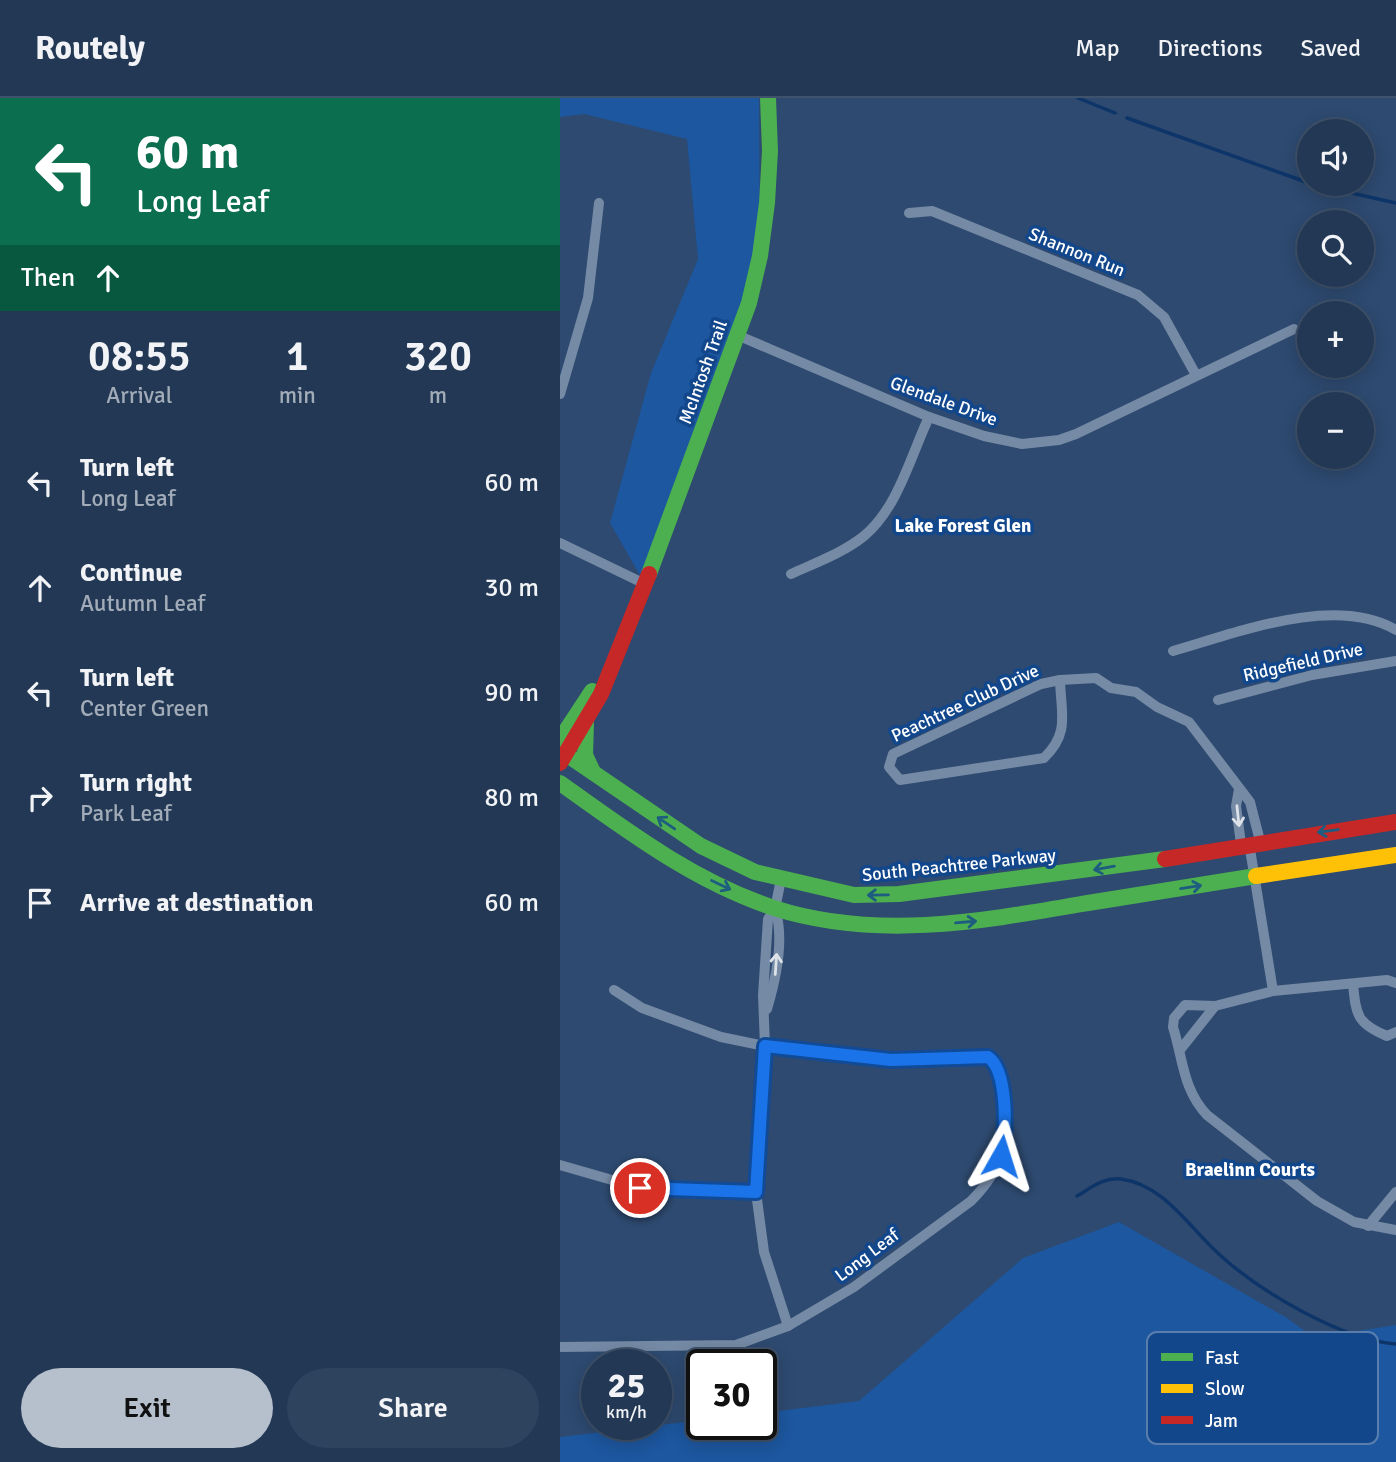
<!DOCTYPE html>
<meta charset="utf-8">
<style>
:root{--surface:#223854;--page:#2e435e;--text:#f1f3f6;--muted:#a2acb8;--line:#3f526b;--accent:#b6c0cd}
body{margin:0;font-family:Signika,sans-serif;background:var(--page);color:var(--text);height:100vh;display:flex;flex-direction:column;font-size:26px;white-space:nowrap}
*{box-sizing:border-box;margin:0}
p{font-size:23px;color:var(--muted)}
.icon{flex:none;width:38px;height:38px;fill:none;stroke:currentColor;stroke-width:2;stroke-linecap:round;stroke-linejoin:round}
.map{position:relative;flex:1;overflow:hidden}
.details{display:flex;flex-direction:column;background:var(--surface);width:560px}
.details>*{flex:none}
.guide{background:#0b6e4f;color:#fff;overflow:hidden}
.fabs{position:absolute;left:737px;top:21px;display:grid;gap:14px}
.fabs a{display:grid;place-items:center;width:77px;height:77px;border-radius:50%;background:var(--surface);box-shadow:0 4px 18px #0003,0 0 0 2px var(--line);font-size:35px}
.speed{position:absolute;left:21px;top:1251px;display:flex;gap:14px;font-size:35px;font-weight:700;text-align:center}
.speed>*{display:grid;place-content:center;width:91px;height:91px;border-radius:50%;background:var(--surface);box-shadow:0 4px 18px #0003,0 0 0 2px var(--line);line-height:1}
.speed small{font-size:18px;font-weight:400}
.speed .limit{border:4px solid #111;border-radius:10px;background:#fff;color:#111}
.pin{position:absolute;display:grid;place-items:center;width:60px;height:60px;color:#fff;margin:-30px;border:4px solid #fff;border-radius:50%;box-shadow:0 2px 7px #0007}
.me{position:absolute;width:77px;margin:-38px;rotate:6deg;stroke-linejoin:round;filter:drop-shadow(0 0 5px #0008)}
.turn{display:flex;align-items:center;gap:24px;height:147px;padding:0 21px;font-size:32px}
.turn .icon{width:91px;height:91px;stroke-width:2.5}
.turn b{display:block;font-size:49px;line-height:60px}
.then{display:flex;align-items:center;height:66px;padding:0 21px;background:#0003;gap:14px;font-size:26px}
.eta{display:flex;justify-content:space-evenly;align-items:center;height:119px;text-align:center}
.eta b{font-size:42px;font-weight:600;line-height:49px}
.cta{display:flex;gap:14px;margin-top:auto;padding:14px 21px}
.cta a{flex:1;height:80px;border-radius:42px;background:var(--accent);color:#111;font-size:28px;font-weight:600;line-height:80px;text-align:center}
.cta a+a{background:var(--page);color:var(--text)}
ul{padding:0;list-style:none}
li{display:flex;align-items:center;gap:21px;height:105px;padding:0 21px}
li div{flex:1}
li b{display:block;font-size:26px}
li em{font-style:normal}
header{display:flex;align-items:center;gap:42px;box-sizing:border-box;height:98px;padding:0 35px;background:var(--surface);border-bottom:2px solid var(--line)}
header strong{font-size:33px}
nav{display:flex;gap:38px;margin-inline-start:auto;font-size:24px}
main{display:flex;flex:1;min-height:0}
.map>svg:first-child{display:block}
.green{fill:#1d579f}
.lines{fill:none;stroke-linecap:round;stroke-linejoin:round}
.stream{stroke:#0e3569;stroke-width:3.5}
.street{stroke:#758aa5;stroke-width:10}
.fast{stroke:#4caf50;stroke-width:16}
.slow{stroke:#ffc107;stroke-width:16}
.jam{stroke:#c62828;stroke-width:16}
.oneway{stroke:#dce2e8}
.oneway2{stroke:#1e5c80}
.route-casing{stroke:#114b97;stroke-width:18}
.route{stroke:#1a73e8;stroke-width:12}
.labels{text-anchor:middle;stroke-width:7;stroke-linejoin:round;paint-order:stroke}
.street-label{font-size:18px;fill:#fff;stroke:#12478c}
.neighbourhood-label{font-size:19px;font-weight:bold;fill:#fff;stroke:#12478c}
.key{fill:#12478c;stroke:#597eae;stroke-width:2}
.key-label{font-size:19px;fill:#fff}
</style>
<header>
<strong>Routely</strong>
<nav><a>Map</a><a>Directions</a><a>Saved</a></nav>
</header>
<main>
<section class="details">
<div class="guide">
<div class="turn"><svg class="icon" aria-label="left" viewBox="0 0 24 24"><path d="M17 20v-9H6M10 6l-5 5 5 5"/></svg><div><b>60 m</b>Long Leaf</div></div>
<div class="then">Then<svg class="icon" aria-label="ahead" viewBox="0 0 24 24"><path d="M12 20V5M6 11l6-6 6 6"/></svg></div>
</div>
<div class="eta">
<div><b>08:55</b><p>Arrival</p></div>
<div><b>1</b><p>min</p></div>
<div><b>320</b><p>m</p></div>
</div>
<ul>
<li><svg class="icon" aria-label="left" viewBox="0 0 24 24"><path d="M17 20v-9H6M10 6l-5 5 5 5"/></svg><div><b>Turn left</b><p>Long Leaf</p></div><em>60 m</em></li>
<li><svg class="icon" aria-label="ahead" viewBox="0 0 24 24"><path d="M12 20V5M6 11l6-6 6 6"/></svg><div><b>Continue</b><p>Autumn Leaf</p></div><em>30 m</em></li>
<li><svg class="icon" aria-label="left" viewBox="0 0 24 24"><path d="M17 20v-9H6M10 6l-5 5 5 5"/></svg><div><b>Turn left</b><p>Center Green</p></div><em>90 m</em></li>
<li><svg class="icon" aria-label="right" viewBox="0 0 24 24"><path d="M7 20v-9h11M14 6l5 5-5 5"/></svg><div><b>Turn right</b><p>Park Leaf</p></div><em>80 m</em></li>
<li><svg class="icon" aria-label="arrive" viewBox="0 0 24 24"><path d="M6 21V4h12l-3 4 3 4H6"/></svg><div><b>Arrive at destination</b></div><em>60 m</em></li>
</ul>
<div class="cta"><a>Exit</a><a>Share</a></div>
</section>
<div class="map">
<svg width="836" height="1364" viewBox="0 0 836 1364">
<rect width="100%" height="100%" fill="#2e4a70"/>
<!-- green -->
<g class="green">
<polygon points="0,0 199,0 200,158 85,486 50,425 91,275 138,161 127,41 24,16 0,19"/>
<polygon points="559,1124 727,1220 754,1240 836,1227 836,1364 0,1364 0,1339 142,1322 142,1326 201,1326 201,1315 299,1303 463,1160"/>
</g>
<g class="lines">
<!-- stream -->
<g class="stream">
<polyline points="518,0 555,15"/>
<polyline points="567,20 749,85"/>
<polyline points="752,86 836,105"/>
<path d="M517,1098C532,1089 544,1079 561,1081C605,1087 630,1131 661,1158C701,1194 782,1242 836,1246"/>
</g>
<!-- street -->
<g class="street">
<polyline points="349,115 372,113 578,197 604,219 636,277"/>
<polyline points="177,237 369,319 424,338 462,346 499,342 516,336 734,231"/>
<polyline points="0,296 28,200 39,105"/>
<polyline points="0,445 85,486"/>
<path d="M231,476C255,465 283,455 304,438C338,410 351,357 369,319"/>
<path d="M613,553C676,535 775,496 836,532"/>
<path d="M500,582L481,586L333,656L329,669L340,682L484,660C510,635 501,616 500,582L536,580L551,590L576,594L597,609L629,624L690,704L700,743"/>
<polyline points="658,602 752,577 836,563"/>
<polyline points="679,691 676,708 681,746"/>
<polyline points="689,745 713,893"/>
<polyline points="221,781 215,811 208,821 203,897 205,948 196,1094 204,1154 228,1228"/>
<path d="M836,885L827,882L713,893L655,908L625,907L614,920L613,929C623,961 623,992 647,1017L757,1103L794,1124L836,1132"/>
<path d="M793,886C796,917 797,926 827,938L836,934"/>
<path d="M207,911C216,881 225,841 215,811"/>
<polyline points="620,952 655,908"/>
<polyline points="0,1067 80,1090 196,1094"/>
<polyline points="808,1128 836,1094"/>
<path d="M0,1249L176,1247L228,1228L294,1189L411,1103C447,1067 447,1040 442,993C440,980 439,966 428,959L331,962L205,948L161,939L82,910L54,892"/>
</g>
<!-- fast -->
<g class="fast">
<polyline points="89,476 189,205 200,158 207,105 210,53 208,0"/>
<polyline points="26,626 25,657 33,674"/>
<polyline points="0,642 32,593"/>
<polyline points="0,652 141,748 195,774 294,797 339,796 605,761"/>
<path d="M0,685C67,733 135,784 214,810C317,843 424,823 528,805C584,796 640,787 696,778"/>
</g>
<!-- slow -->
<polyline class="slow" points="696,778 836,757"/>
<!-- jam -->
<g class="jam">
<polyline points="0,665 41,596 89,476"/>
<polyline points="605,761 836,724"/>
</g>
</g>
<!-- one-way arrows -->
<defs><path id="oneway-shaft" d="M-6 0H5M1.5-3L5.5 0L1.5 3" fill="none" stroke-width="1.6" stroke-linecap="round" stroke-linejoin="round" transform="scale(1.75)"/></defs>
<g class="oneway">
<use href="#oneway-shaft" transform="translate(678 718) rotate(84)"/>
<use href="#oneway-shaft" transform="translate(216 866) rotate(-86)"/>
</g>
<g class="oneway2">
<use href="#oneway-shaft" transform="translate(106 725) rotate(-146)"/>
<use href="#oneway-shaft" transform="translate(768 733) rotate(172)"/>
<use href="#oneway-shaft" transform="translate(544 770) rotate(170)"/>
<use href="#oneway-shaft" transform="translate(161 787) rotate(25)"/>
<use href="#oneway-shaft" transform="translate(631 789) rotate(-9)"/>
<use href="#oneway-shaft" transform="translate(318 797) rotate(179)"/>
<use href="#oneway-shaft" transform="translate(406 824) rotate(-5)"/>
</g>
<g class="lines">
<defs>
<path id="route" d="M80,1090L196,1094L205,948L331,962L428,959C448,972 447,1036 441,1058"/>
</defs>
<!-- route casing -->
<use href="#route" class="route-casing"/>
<!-- route -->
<use href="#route" class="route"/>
</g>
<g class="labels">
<!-- street labels -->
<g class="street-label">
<text transform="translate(517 154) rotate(22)" y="6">Shannon Run</text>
<text transform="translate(143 274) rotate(-70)" y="6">McIntosh Trail</text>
<text transform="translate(384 303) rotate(20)" y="6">Glendale Drive</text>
<text transform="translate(743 564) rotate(-13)" y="6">Ridgefield Drive</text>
<text transform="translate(405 605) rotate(-25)" y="6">Peachtree Club Drive</text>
<text transform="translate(399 767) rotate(-6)" y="6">South Peachtree Parkway</text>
<text transform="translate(307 1157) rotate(-37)" y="6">Long Leaf</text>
</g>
<!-- neighbourhood labels -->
<g class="neighbourhood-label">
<text x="403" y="434">Lake Forest Glen</text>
<text x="690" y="1078">Braelinn Courts</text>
</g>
</g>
<!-- legend -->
<rect x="587" y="1234" width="231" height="112" rx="10" class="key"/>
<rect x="601" y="1255" width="32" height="8" fill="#4caf50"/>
<rect x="601" y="1286" width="32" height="9" fill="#ffc107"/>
<rect x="601" y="1318" width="32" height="8" fill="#c62828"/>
<g class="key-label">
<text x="645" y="1266">Fast</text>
<text x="645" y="1297">Slow</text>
<text x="645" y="1329">Jam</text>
</g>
</svg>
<div class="fabs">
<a><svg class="icon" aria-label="sound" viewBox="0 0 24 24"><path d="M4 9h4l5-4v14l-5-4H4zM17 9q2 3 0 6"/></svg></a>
<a><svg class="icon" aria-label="search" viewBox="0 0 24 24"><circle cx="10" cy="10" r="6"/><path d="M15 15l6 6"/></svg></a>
<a>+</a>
<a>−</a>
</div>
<div class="speed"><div>25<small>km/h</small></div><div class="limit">30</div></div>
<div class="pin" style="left:80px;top:1090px;background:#d93025"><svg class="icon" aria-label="arrive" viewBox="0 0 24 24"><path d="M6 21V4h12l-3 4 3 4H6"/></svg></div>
<svg class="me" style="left:441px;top:1058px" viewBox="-20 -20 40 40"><path d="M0-17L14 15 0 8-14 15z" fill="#1a73e8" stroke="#fff" stroke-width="4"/></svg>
</div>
</main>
